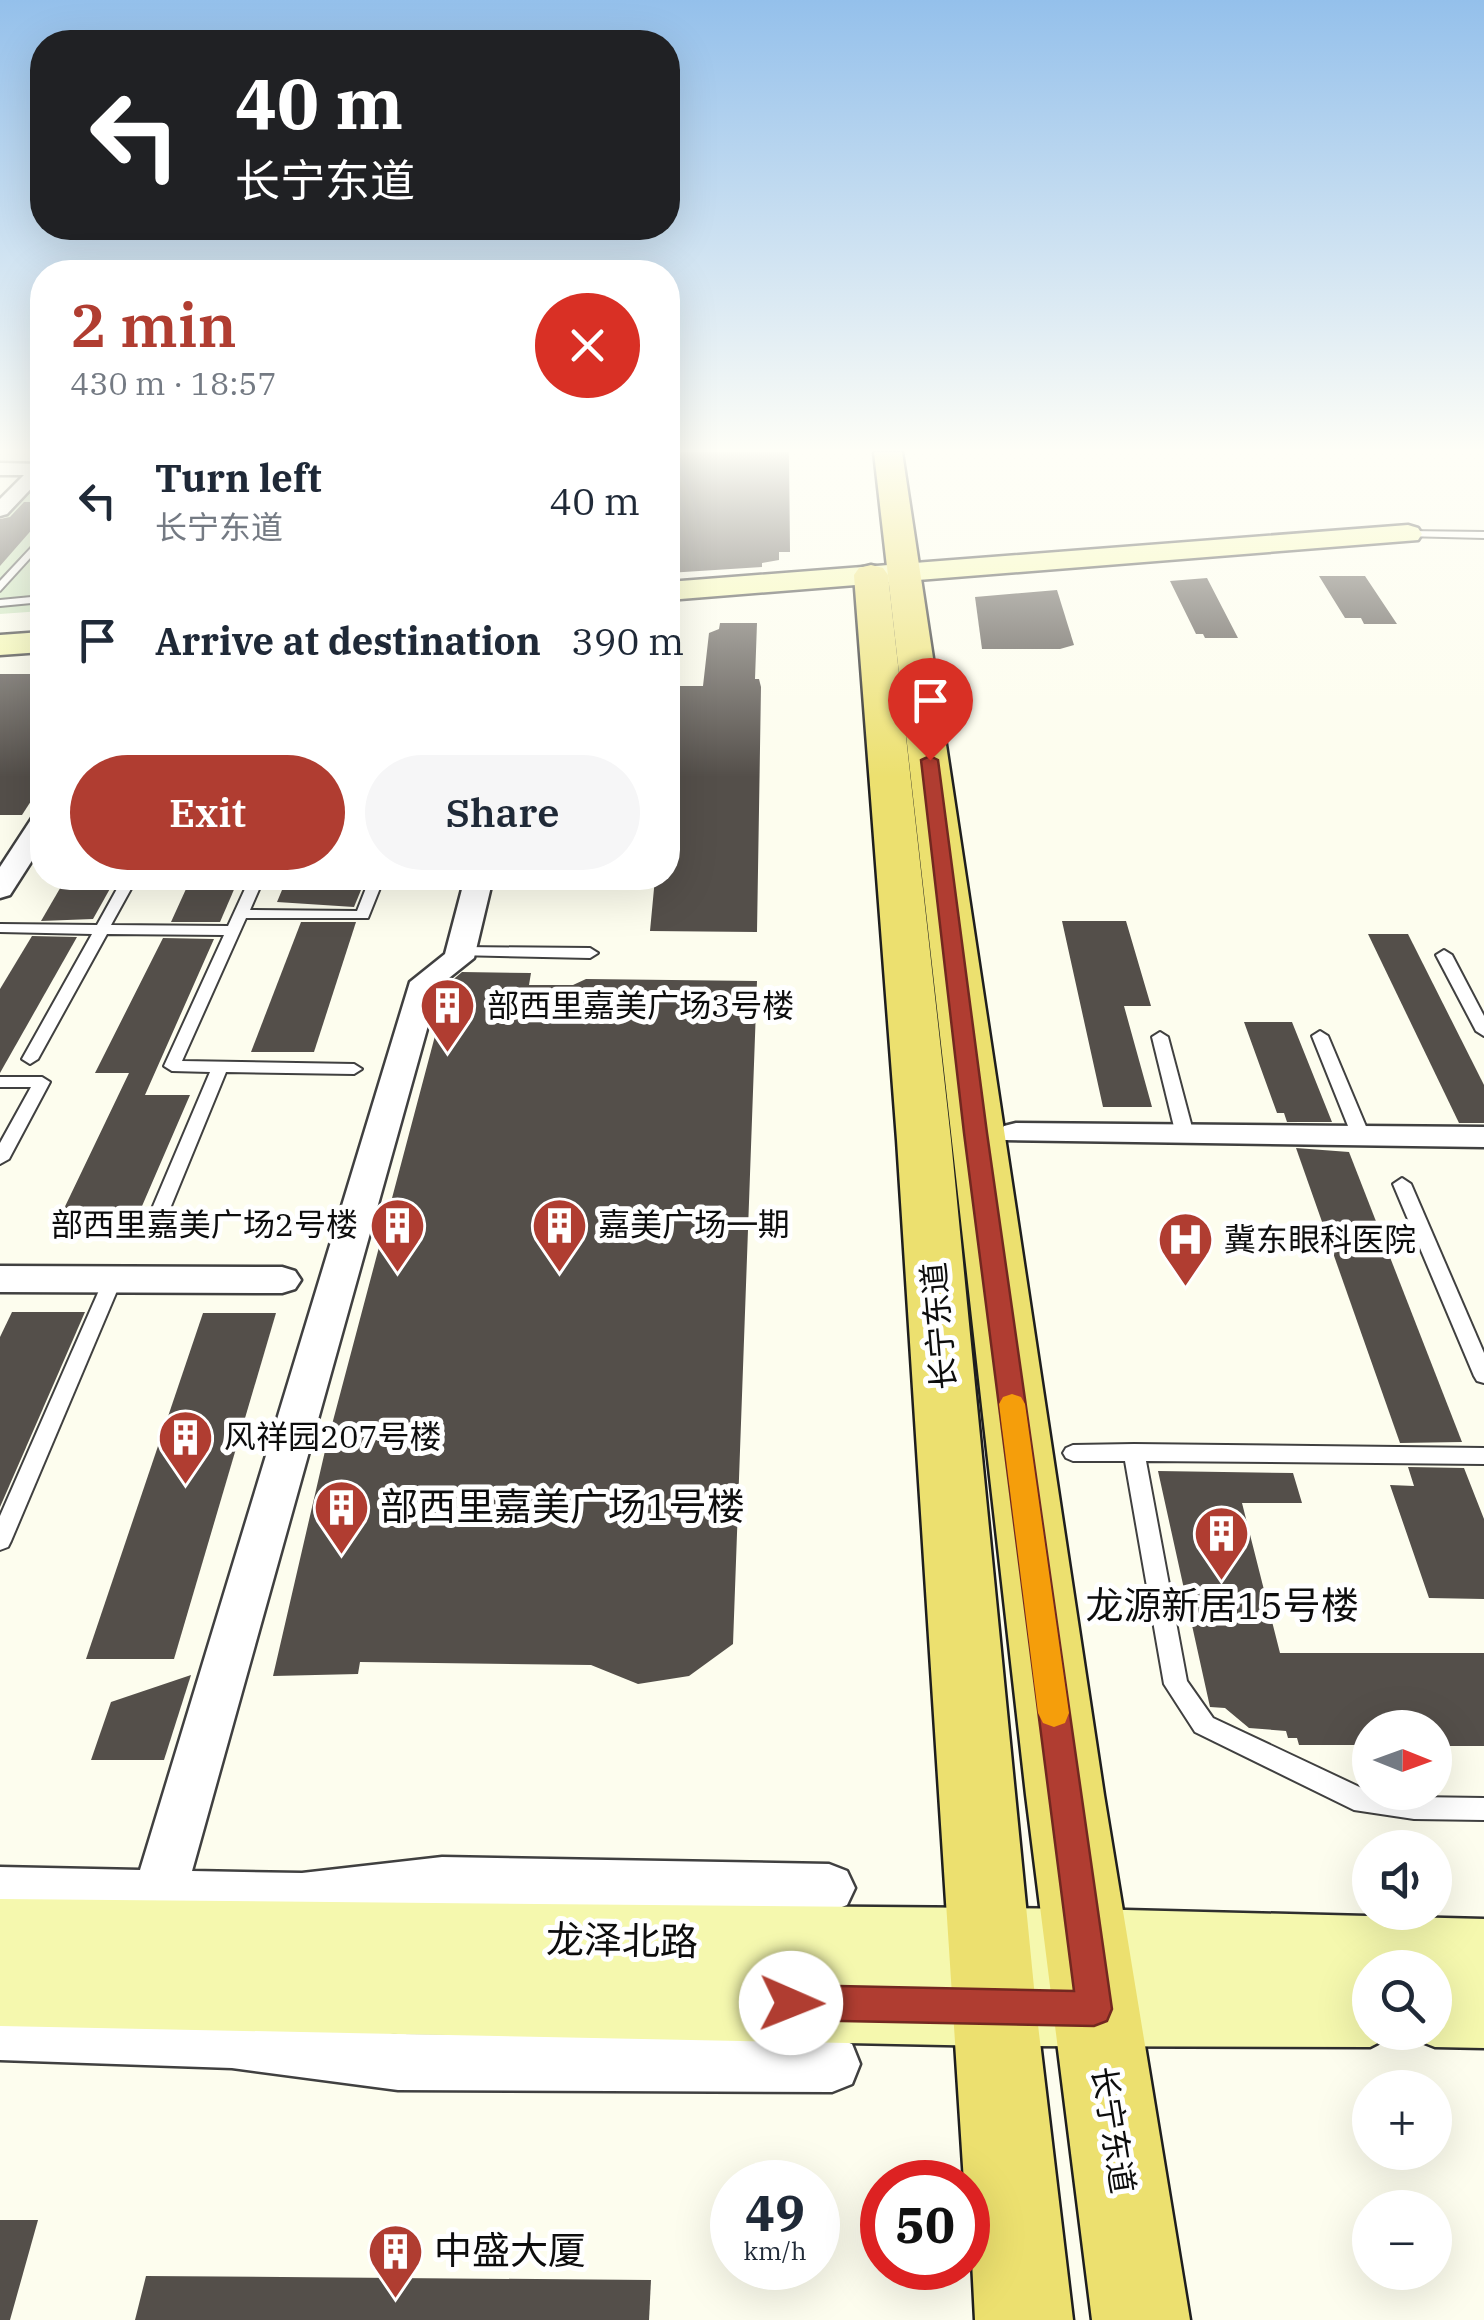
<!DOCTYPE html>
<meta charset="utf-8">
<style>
:root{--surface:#fff;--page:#f6f6f7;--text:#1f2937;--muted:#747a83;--accent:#b03d31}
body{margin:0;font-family:"IBM Plex Serif","Noto Sans SC",serif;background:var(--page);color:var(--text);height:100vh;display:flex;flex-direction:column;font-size:38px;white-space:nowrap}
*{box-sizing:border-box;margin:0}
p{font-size:32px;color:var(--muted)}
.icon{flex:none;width:55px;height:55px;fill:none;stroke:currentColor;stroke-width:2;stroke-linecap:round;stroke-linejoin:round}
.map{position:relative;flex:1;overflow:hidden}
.panel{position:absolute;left:30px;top:260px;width:650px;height:630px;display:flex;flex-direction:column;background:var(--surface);border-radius:40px;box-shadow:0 10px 40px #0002}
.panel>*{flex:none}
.top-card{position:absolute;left:30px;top:30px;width:650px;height:210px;border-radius:40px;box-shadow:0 10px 40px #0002;background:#202124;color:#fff;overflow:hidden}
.needle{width:65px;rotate:91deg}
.buttons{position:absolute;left:1352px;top:1710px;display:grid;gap:20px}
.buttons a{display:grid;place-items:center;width:100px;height:100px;border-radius:50%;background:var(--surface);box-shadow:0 10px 40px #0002;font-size:50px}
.speed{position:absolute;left:710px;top:2160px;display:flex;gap:20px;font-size:50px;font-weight:700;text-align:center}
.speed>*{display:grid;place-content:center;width:130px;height:130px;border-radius:50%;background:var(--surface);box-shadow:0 10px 40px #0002;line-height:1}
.speed small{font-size:25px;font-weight:400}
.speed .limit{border:15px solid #d22;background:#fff;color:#111}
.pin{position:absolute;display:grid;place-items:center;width:85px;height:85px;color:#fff;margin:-102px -42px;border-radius:50% 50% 50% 0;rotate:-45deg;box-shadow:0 0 10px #0007}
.pin .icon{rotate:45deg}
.me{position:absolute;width:110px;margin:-55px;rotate:91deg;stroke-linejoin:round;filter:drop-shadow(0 0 8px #0008)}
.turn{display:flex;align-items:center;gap:35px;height:210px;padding:0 40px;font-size:45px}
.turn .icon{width:130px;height:130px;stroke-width:2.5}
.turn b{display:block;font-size:70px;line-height:85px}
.round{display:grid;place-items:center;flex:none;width:105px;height:105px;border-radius:52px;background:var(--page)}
.overview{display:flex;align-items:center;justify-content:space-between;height:170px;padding:0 40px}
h1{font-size:60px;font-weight:600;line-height:75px;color:var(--accent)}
.button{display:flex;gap:20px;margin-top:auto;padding:20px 40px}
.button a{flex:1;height:115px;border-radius:60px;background:var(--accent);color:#fff;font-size:40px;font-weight:600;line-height:115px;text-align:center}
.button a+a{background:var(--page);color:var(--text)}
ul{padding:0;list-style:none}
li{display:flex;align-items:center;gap:30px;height:140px;padding:0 40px}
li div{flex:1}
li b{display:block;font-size:38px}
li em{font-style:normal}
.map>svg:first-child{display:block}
.green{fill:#cae5ba}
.building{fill:#544f4a}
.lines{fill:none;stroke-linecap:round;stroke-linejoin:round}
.lane-casing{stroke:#404040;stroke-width:4}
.street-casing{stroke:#404040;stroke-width:5}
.secondary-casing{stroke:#2f2f2f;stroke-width:5}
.primary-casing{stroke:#1e1e1e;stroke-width:5}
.lane{fill:#fff;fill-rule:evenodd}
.street{fill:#fff;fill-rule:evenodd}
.secondary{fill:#f5f8ae;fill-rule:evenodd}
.primary{fill:#ece06f;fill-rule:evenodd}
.route{fill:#b03d31;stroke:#722820;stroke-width:2.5}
.slow{fill:#f59e0b}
.labels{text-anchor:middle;stroke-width:10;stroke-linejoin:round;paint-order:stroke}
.poi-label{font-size:32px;fill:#0d0d0d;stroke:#fff;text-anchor:start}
.street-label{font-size:32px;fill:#0d0d0d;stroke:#fff}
.near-poi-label{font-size:38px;fill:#0d0d0d;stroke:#fff;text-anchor:start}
.near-street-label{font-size:38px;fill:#0d0d0d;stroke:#fff}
</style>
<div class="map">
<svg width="1484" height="2320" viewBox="0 0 1484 2320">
<rect width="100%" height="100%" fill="#fdfdee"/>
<!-- green -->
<polygon class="green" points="42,479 42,611 0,614 0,523"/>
<!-- building -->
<g class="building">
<polygon points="668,452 789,452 790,552 779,552 779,560 762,563 762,567 668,573"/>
<polygon points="24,502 42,502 42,518 0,566 0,519 10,517"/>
<polygon points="1319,576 1365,576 1397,624 1364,624 1361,618 1345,618"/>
<polygon points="1207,578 1238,638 1205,638 1203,634 1196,634 1170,581"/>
<polygon points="1057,590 1074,645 1060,649 982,649 975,597"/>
<polygon points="720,623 757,623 755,679 759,679 761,687 757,932 650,931 655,878 668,878 668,686 703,686 709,633 719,629"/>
<polygon points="0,674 42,674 42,784 22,815 0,815"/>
<polygon points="66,878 116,878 93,919 41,921"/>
<polygon points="191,878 239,878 220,922 171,922"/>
<polygon points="287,878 366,878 354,907 277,902"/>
<polygon points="1062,921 1126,921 1151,1006 1124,1006 1152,1107 1103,1107"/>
<polygon points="301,922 356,922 314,1052 251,1052"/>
<polygon points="1368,934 1408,934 1484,1085 1484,1123 1459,1123"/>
<polygon points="32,936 77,937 0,1073 0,989"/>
<polygon points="163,938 214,939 145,1095 190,1095 136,1220 59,1219 129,1073 95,1073"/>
<polygon points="462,972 531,973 529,985 573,985 586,979 757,981 733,1644 689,1676 638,1684 591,1665 360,1662 358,1674 273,1676 325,1451 449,983"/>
<polygon points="1244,1022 1292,1022 1332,1122 1287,1122 1284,1113 1277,1113"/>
<polygon points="1296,1148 1349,1152 1462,1442 1400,1443"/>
<polygon points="12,1312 85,1312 0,1507 0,1337"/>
<polygon points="203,1313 276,1313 174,1659 86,1659"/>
<polygon points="1408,1467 1464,1468 1484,1519 1484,1599 1429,1598 1390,1485 1414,1486"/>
<polygon points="1158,1471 1293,1473 1302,1503 1242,1503 1280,1653 1484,1653 1484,1746 1435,1746 1435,1728 1370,1728 1370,1745 1299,1745 1297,1738 1288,1738 1286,1731 1249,1728 1225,1708 1210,1707"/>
<polygon points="191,1675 164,1760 91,1760 111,1702"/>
<polygon points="0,2220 38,2220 10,2320 0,2320"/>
<polygon points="146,2276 651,2280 649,2320 135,2320"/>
</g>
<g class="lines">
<defs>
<g id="lane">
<polygon points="1408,531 1484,532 1484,538 1404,536 1404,532"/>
<polygon points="42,536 42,545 0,591 0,581"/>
<polygon points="42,596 42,602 0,606 0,600"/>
<polygon points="123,878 137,878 111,925 228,926 250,878 264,878 250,910 357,911 370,878 384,878 368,918 246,918 182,1061 354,1064 362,1069 354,1074 226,1072 169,1211 160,1217 151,1211 210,1072 172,1071 164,1066 224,935 107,934 38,1059 30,1064 22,1059 92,934 0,932 0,924 97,925"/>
<polygon points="461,947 590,948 598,953 590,958 456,955 453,952"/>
<polygon points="1444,950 1452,955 1484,1016 1484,1036 1476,1031 1436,955"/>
<polygon points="1320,1031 1328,1036 1370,1136 1367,1140 1355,1140 1352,1136 1312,1036"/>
<polygon points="1160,1032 1168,1037 1194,1135 1191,1139 1179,1139 1176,1135 1152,1037"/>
<polygon points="0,1077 42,1077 50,1082 9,1159 0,1164 0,1143 31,1087 0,1087"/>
<polygon points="1402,1178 1411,1184 1484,1353 1484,1383 1477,1381 1474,1376 1393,1184"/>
<polygon points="113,1273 122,1279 11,1541 8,1547 0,1550 0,1516 104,1279"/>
<polygon points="1134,1444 1484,1448 1484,1464 1146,1461 1187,1681 1213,1718 1370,1792 1414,1797 1484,1798 1484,1820 1414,1819 1354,1810 1195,1732 1164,1684 1125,1461 1073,1461 1066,1458 1063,1453 1066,1448 1073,1445"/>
</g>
<g id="street">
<polygon points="0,463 42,464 42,477 7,514 0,516 0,499 24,475 0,475"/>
<polygon points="42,816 42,845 10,895 0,898 0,867 32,818"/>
<polygon points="465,878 493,878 474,958 439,986 192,1871 302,1873 442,1857 829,1864 847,1871 855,1888 847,1905 829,1912 442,1905 302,1921 0,1915 0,1867 140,1870 410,982 445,954"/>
<polygon points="1016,1123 1484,1127 1484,1147 1004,1140 999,1133 1004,1126"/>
<polygon points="0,1266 282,1267 295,1271 301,1280 295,1289 282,1293 0,1292"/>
<polygon points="0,2006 232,2012 398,2034 832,2036 852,2044 860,2064 852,2084 832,2092 398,2090 232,2068 0,2060"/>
</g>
<g id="secondary">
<polygon points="1408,525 1418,528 1422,534 1418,540 668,600 668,582"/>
<polygon points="42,632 42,652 0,655 0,635"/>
<polygon points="0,1899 1087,1909 1484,1919 1484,2048 1435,2047 1407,2036 1406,2032 1435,2032 1435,1968 1370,1968 1370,2032 1399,2032 1370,2047 993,2046 0,2026"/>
</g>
<g id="primary">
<polygon points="874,452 902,452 1104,1795 1190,2320 1092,2320 1026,1795"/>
<polygon points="871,565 883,568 888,575 951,1140 1036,2008 1073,2320 975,2320 968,2182 964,2182 897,1140 854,575 859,568"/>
</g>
</defs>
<!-- lane casing -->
<use href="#lane" class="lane-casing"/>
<!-- street casing -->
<use href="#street" class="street-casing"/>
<!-- secondary casing -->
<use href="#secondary" class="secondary-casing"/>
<!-- primary casing -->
<use href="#primary" class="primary-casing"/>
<!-- lane -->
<use href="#lane" class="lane"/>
<!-- street -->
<use href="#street" class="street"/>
<!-- secondary -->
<use href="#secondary" class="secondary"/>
<!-- primary -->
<use href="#primary" class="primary"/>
</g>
<!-- sky -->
<linearGradient id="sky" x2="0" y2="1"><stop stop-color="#94c0eb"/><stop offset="0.58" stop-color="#fefef7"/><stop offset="1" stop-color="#fefef7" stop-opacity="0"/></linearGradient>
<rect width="1484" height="777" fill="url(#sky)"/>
<!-- route -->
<polygon class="route" points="930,756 938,760 987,1133 1112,2009 1107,2021 1094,2026 791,2020 779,2015 773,2003 779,1990 791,1985 1074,1991 964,1133 921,760"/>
<!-- slow -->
<polygon class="slow" points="1012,1394 1021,1397 1025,1404 1069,1713 1065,1723 1054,1727 1043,1723 1038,1713 999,1404 1003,1397"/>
<!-- icons -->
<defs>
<symbol id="building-pin" viewBox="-11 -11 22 30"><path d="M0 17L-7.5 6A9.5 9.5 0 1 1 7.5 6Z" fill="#b03d31" stroke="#fff"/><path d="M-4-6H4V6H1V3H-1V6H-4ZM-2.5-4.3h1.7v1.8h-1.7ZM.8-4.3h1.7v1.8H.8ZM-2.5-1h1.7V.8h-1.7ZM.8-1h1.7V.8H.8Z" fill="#fff"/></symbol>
<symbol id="hospital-pin" viewBox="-11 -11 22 30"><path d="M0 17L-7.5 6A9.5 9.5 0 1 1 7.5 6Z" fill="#b03d31" stroke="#fff"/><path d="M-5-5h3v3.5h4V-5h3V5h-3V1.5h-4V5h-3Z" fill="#fff"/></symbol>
</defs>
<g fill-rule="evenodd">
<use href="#building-pin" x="416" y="974" width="63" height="86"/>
<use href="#building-pin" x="366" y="1194" width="63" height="86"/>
<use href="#building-pin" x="528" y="1194" width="63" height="86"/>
<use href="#hospital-pin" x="1154" y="1208" width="63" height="86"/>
<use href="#building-pin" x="154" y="1406" width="63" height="86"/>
<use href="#building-pin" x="310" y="1476" width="63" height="86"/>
<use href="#building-pin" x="1190" y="1502" width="63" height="86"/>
<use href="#building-pin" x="364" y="2220" width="63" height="86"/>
</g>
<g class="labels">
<!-- poi labels -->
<g class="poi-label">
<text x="487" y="1017">部西里嘉美广场3号楼</text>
<text x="358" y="1236" text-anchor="end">部西里嘉美广场2号楼</text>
<text x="598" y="1236">嘉美广场一期</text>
<text x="1224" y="1251">冀东眼科医院</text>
<text x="224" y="1448">风祥园207号楼</text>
</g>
<!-- street labels -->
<g class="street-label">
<text transform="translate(939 1326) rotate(-95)" y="11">长宁东道</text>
<text transform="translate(1113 2130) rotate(81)" y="11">长宁东道</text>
</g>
<!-- near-poi labels -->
<g class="near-poi-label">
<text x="380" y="1520">部西里嘉美广场1号楼</text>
<text x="1222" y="1619" text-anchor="middle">龙源新居15号楼</text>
<text x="434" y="2264">中盛大厦</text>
</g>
<!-- near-street labels -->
<g class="near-street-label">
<text transform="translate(622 1941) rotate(1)" y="13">龙泽北路</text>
</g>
</g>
</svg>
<div class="buttons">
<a><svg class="needle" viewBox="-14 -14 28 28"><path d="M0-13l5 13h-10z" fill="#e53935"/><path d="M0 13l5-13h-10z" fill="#747a83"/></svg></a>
<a><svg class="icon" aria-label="sound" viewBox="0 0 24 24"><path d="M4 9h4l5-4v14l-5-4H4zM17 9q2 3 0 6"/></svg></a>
<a><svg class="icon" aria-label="search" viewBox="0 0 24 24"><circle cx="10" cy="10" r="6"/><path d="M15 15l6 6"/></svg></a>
<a>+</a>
<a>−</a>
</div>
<div class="speed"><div>49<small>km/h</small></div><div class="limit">50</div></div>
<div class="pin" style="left:930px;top:760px;background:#d93025"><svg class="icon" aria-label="arrive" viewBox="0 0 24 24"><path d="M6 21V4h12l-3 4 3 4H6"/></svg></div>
<svg class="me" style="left:791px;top:2003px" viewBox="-20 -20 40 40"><circle r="19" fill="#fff"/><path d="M0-13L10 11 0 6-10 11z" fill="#b03d31"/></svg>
<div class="top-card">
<div class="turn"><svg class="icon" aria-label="left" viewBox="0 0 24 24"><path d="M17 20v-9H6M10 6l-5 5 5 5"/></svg><div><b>40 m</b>长宁东道</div></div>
</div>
<section class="panel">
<div class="overview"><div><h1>2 min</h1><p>430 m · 18:57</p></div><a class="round" style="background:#d93025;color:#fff"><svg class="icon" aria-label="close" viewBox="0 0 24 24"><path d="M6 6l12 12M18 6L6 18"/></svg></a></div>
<ul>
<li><svg class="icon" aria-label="left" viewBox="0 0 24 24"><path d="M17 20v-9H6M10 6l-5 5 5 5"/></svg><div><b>Turn left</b><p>长宁东道</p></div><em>40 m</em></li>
<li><svg class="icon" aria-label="arrive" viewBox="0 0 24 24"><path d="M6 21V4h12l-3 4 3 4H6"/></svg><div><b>Arrive at destination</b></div><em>390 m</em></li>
</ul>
<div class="button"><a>Exit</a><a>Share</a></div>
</section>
</div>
